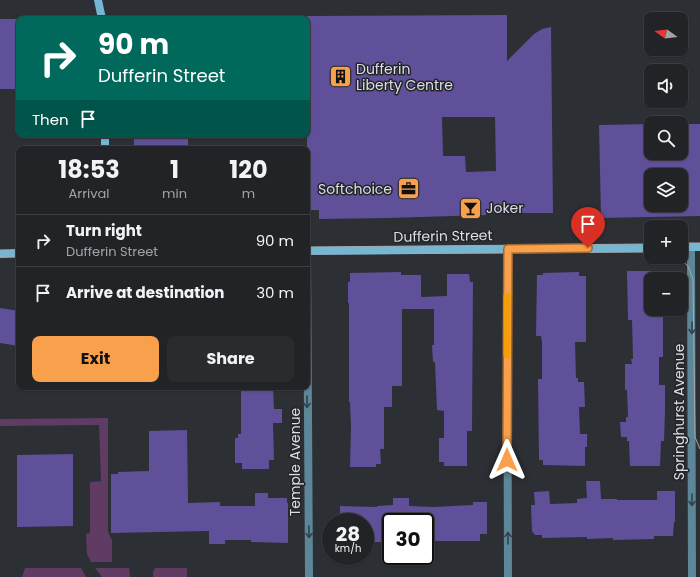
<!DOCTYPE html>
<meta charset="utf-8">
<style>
:root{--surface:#212327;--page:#292b2f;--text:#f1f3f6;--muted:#a2a4a7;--line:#3e4044;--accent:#f9a04c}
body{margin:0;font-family:Poppins,sans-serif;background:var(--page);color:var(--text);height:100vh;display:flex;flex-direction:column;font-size:15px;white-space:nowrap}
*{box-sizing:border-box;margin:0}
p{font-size:13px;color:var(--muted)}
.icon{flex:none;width:22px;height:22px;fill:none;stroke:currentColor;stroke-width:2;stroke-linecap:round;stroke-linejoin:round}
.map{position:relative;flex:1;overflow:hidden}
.panel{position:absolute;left:16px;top:146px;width:294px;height:244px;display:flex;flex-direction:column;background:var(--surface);border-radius:8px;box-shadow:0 1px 3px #0004,0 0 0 1px var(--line)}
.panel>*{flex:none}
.top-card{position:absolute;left:16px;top:16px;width:294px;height:122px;border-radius:8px;box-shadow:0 1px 3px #0004,0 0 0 1px var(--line);background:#00695c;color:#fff;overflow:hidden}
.needle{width:26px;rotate:285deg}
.tools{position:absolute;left:644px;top:12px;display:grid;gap:8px}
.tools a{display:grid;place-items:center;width:44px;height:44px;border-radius:8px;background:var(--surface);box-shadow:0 1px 3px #0004,0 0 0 1px var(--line);font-size:20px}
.speed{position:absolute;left:322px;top:513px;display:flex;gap:8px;font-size:20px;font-weight:700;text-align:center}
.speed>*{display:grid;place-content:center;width:52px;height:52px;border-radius:50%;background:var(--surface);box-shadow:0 1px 3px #0004,0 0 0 1px var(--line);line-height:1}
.speed small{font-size:10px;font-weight:400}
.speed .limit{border:2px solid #111;border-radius:6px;background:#fff;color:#111}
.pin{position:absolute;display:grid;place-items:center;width:34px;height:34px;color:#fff;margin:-41px -17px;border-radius:50% 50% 50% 0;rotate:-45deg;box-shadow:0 0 4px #0007}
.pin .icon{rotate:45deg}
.me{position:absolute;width:44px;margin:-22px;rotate:0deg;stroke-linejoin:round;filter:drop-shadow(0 0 3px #0008)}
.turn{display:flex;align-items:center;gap:14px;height:84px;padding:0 16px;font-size:18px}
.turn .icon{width:52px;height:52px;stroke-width:2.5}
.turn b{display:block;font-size:28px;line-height:34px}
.then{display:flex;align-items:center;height:38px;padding:0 16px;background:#0003;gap:8px;font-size:15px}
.eta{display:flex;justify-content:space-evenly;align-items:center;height:68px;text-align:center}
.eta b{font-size:24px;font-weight:700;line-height:28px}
.cta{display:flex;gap:8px;margin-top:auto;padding:8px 16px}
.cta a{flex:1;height:46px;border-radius:8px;background:var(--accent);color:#111;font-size:16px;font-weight:700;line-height:46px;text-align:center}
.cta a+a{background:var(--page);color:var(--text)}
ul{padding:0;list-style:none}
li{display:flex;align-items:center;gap:12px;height:52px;padding:0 16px;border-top:1px solid var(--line)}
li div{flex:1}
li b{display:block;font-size:15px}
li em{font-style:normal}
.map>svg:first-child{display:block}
.green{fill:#603b63}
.building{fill:#60509a;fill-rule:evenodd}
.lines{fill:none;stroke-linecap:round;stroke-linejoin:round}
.street{stroke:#5d8698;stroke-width:8}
.secondary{stroke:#74b7d4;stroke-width:8}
.tram{stroke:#a7aaad;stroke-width:1}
.oneway{stroke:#34424b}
.route-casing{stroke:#a26831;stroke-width:10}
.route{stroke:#f9a04c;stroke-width:7}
.slow{stroke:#f59e0b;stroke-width:7}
.labels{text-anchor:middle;stroke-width:3;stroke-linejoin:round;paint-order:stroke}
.poi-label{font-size:14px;fill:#dcdee1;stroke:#22252a;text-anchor:start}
.street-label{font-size:14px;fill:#dcdee1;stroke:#22252a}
</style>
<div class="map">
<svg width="700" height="577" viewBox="0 0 700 577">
<rect width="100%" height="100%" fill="#2c2f34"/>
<!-- green -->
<g class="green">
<polygon points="108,418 108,531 111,539 112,539 112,562 91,562 87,554 86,534 90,533 90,482 101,481 99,425 0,426 0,419"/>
<polygon points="25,568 81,568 86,577 22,577"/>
<polygon points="95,568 129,568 130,577 102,577"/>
<polygon points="155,568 187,568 187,577 153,577 153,572"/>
</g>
<!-- building -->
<g class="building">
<path d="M507,15V61L534,34L542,29L551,27L553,213H486V215L388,218L319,219V210H307V16ZM442,117H495L496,171L466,172L465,156H443Z"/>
<rect x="0" y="19" width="19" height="70"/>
<path d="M651,124V153H681V124H700V216L601,218L599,125ZM651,175H681V205H651Z"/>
<rect x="134" y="135" width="54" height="14"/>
<polygon points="627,271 651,271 651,309 663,309 663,357 659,357 659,385 665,385 665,411 664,441 661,441 660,466 630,466 629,441 627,441 627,437 621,437 620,422 626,422 626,417 628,417 627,390 625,390 625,364 632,364 631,359 633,359 632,320 628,320"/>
<polygon points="401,272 401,275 421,275 421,297 447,296 447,274 469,274 470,282 473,282 472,431 467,431 467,466 444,466 444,462 439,462 439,438 444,438 444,411 437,410 435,362 433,362 432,345 434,345 434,309 402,309 402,386 392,386 392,407 384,407 384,449 380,449 381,464 376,464 376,467 350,467 351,427 350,402 349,402 349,303 348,303 348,282 350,282 350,273"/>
<polygon points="579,272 579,276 586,276 586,342 575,342 576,378 578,378 578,382 584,382 585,407 579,407 580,434 587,434 587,447 585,447 585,466 543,465 543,460 539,460 538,379 542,379 542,342 541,336 536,336 537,275 543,275 543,273"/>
<polygon points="0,308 19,311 19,346 0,343"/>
<polygon points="241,387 273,387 274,409 282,409 282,423 273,423 274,460 269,460 269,469 242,469 242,463 235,463 235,438 238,438 238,434 241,434"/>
<polygon points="187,430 188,503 220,502 220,506 255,506 255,493 268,493 268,498 287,498 287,503 288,503 288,543 251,542 251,540 225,540 225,544 209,544 209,531 111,533 111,474 118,474 118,472 149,471 149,431"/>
<polygon points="73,454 73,526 17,527 17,455"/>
<polygon points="586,481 600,481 601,499 617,499 617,500 657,500 657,491 675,491 675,522 674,522 673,536 654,536 654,539 613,540 613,538 587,539 587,537 542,538 542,535 535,535 532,531 531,505 535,505 534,492 549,491 550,504 577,503 577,499 587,498"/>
<polygon points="393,498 409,498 409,506 433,507 473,505 473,502 487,502 487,534 480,534 480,541 429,541 430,536 425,536 425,522 390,522 390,542 365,542 365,522 340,522 340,506 377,507 377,506 393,505"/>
</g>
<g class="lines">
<!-- street -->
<g class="street">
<polyline points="691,247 692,577"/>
<polyline points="507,249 508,577"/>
<polyline points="307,251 309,577"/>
</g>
<!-- secondary -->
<g class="secondary">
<polyline points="98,0 102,19"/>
<polyline points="105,135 105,149"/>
<polyline points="681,247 700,247"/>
<polyline points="307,251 651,248"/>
<polyline points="0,254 19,253"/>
</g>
<!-- tram -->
<g class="tram">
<polyline points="681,243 700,243"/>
<polyline points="307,247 651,244"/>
<polyline points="0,250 19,250"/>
<polyline points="307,254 651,252"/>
<polyline points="0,257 19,257"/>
<polyline points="678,257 688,266 693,279 695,437 700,449"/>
</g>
</g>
<!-- one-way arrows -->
<defs><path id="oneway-shaft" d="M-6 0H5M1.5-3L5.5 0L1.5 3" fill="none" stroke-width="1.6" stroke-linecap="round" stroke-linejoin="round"/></defs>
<g class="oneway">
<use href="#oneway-shaft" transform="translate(692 328) rotate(90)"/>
<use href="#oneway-shaft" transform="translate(307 402) rotate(90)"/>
<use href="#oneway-shaft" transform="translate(692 500) rotate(90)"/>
<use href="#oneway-shaft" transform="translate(309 532) rotate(89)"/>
<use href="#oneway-shaft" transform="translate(508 538) rotate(-90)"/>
</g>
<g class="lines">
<defs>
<polyline id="route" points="507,460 508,249 588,248"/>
</defs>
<!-- route casing -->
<use href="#route" class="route-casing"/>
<!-- route -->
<use href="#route" class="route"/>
<!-- slow -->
<polyline class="slow" points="507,355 507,296"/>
</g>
<!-- icons -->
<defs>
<symbol id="building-square" viewBox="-11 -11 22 22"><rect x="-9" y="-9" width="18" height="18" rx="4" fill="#f9a04c" stroke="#22252a"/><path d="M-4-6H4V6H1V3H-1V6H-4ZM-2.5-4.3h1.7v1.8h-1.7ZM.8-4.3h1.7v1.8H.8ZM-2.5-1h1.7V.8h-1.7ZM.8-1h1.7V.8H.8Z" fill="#111"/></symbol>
<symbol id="office-square" viewBox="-11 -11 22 22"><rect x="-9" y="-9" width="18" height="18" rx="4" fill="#f9a04c" stroke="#22252a"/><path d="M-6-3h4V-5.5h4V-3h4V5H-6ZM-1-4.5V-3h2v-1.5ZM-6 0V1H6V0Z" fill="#111"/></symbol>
<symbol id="bar-square" viewBox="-11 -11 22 22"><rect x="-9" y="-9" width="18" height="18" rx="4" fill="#f9a04c" stroke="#22252a"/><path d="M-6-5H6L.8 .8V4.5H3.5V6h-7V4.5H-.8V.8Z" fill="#111"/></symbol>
</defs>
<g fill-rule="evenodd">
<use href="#building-square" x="328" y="64" width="25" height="25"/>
<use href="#office-square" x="396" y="176" width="25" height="25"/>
<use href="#bar-square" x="458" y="196" width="25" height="25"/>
</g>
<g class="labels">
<!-- poi labels -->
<g class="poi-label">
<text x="356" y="74">Dufferin<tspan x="356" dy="16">Liberty Centre</tspan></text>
<text x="392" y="194" text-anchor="end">Softchoice</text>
<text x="486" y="213">Joker</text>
</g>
<!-- street labels -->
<g class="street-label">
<text transform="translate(443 236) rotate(-1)" y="5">Dufferin Street</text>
<text transform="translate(679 412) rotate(-90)" y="5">Springhurst Avenue</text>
<text transform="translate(295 462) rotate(-90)" y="5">Temple Avenue</text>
</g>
</g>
</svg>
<div class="tools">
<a><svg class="needle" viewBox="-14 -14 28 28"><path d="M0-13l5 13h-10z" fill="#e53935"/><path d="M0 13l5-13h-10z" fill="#a2a4a7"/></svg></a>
<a><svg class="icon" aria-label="sound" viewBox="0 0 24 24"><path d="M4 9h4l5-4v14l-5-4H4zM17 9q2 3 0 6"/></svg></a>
<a><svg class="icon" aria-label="search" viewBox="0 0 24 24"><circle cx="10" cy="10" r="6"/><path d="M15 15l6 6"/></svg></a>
<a><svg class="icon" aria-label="layers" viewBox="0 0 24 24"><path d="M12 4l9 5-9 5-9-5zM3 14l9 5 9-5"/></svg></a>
<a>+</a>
<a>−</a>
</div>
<div class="speed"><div>28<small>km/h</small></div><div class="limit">30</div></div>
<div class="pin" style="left:588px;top:248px;background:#d93025"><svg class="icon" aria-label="arrive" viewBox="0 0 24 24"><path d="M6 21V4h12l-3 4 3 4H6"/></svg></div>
<svg class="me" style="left:507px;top:460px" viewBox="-20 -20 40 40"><path d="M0-17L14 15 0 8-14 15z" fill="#f9a04c" stroke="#fff" stroke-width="4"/></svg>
<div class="top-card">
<div class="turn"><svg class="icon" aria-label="right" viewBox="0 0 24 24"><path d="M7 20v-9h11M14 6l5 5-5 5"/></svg><div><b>90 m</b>Dufferin Street</div></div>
<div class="then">Then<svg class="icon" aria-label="arrive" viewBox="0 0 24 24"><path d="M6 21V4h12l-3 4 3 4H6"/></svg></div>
</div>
<section class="panel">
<div class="eta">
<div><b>18:53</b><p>Arrival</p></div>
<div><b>1</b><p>min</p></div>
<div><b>120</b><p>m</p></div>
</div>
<ul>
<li><svg class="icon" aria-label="right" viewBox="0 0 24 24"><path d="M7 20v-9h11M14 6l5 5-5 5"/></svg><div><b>Turn right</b><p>Dufferin Street</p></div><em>90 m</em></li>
<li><svg class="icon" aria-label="arrive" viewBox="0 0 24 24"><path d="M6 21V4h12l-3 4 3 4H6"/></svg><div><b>Arrive at destination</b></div><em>30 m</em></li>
</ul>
<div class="cta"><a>Exit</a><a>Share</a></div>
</section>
</div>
